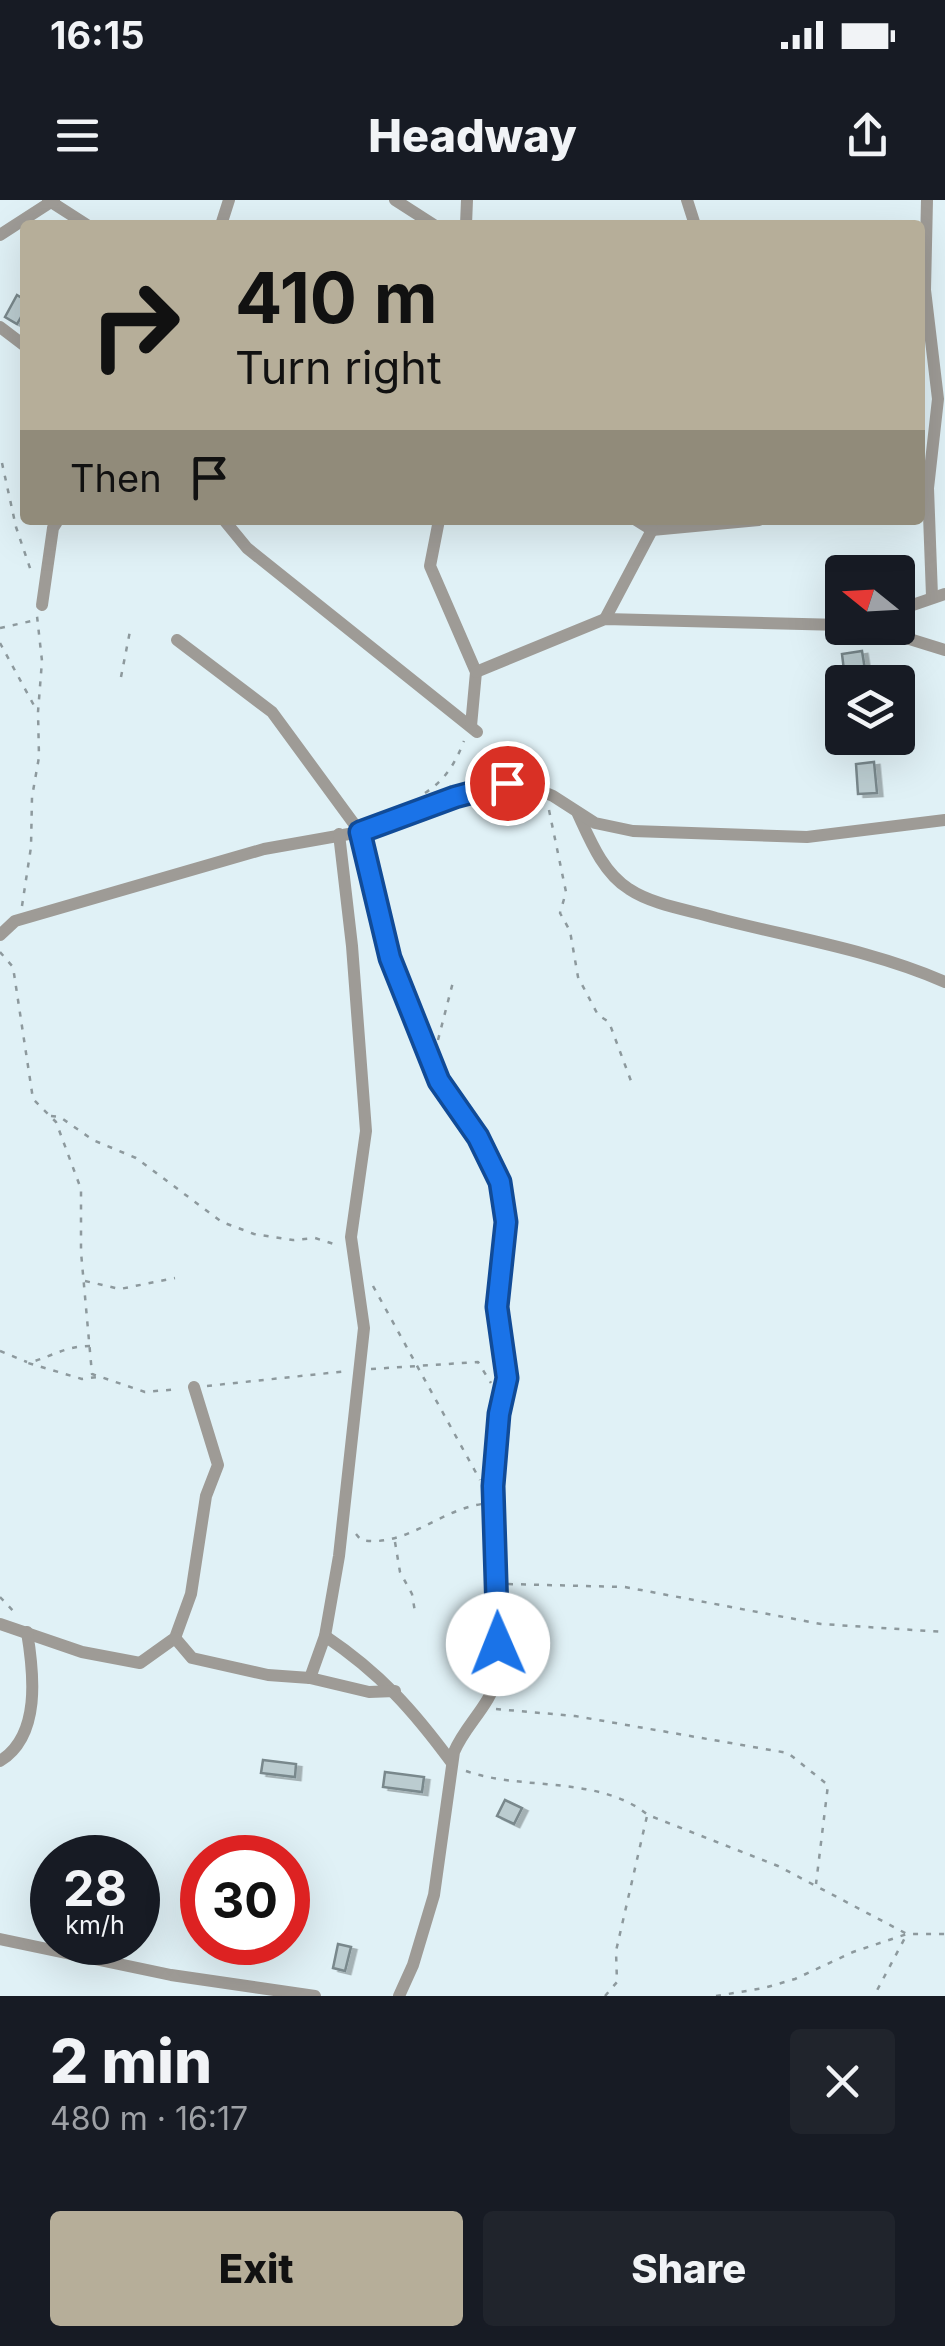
<!DOCTYPE html>
<meta charset="utf-8">
<style>
:root{--surface:#171b24;--page:#20242c;--text:#f1f3f6;--muted:#9ea1a6;--accent:#b6ae99}
body{margin:0;font-family:Inter,sans-serif;background:var(--page);color:var(--text);height:100vh;display:flex;flex-direction:column;font-size:38px;white-space:nowrap}
*{box-sizing:border-box;margin:0}
p{font-size:32px;color:var(--muted)}
.icon{flex:none;width:55px;height:55px;fill:none;stroke:currentColor;stroke-width:2;stroke-linecap:round;stroke-linejoin:round}
.map{position:relative;height:1796px;overflow:hidden}
.sheet{display:flex;flex-direction:column;background:var(--surface);flex:1}
.sheet>*{flex:none}
.hud{position:absolute;left:20px;top:20px;width:905px;height:305px;border-radius:10px;box-shadow:0 10px 40px #0002;background:#b6ae99;color:#111;overflow:hidden}
.needle{width:65px;rotate:288deg}
.controls{position:absolute;left:825px;top:355px;display:grid;gap:20px}
.controls a{display:grid;place-items:center;width:90px;height:90px;border-radius:10px;background:var(--surface);box-shadow:0 10px 40px #0002;font-size:50px}
.speed{position:absolute;left:30px;top:1635px;display:flex;gap:20px;font-size:50px;font-weight:700;text-align:center}
.speed>*{display:grid;place-content:center;width:130px;height:130px;border-radius:50%;background:var(--surface);box-shadow:0 10px 40px #0002;line-height:1}
.speed small{font-size:25px;font-weight:400}
.speed .limit{border:15px solid #d22;background:#fff;color:#111}
.pin{position:absolute;display:grid;place-items:center;width:85px;height:85px;color:#fff;margin:-42px;border:5px solid #fff;border-radius:50%;box-shadow:0 2px 10px #0007}
.me{position:absolute;width:110px;margin:-55px;rotate:359deg;stroke-linejoin:round;filter:drop-shadow(0 0 8px #0008)}
.turn{display:flex;align-items:center;gap:35px;height:210px;padding:0 50px;font-size:45px}
.turn .icon{width:130px;height:130px;stroke-width:2.5}
.turn b{display:block;font-size:70px;line-height:85px}
.then{display:flex;align-items:center;height:95px;padding:0 50px;background:#0003;gap:20px;font-size:38px}
.round{display:grid;place-items:center;flex:none;width:105px;height:105px;border-radius:10px;background:var(--page)}
.headline{display:flex;align-items:center;justify-content:space-between;height:170px;padding:0 50px}
h1{font-size:60px;font-weight:800;line-height:75px}
.cta{display:flex;gap:20px;margin-top:auto;padding:20px 50px}
.cta a{flex:1;height:115px;border-radius:10px;background:var(--accent);color:#111;font-size:40px;font-weight:800;line-height:115px;text-align:center}
.cta a+a{background:var(--page);color:var(--text)}
.status{display:flex;justify-content:space-between;align-items:center;height:70px;padding:0 50px;background:var(--surface);direction:ltr}
.status svg{height:28px;fill:currentColor}
header{display:flex;justify-content:space-between;align-items:center;height:130px;padding:0 50px;background:var(--surface);font-size:45px;font-weight:800}
.map>svg:first-child{display:block}
.building{fill:#bbccd0;stroke:#79888c;stroke-width:2.5;filter:url(#shadow)}
.lines{fill:none;stroke-linecap:round;stroke-linejoin:round}
.path{stroke:#8d999d;stroke-width:2.5;stroke-dasharray:5 8;stroke-linecap:butt}
.minor{stroke:#9e9b96;stroke-width:12}
.route-casing{stroke:#114b97;stroke-width:25}
.route{stroke:#1a73e8;stroke-width:18}
</style>
<div class="status"><b>16:15</b><svg viewBox="0 0 49 12"><path d="M0 12V9h3v3zM5 12V6h3v6zM10 12V3h3v9zM15 12V0h3v12zM26 1h20v11H26zM47 4h2v5h-2z"/></svg></div>
<header><svg class="icon" aria-label="menu" viewBox="0 0 24 24"><path d="M4 6h16M4 12h16M4 18h16"/></svg>Headway<svg class="icon" aria-label="share" viewBox="0 0 24 24"><path d="M12 15V3M7 8l5-5 5 5M5 13v7h14v-7"/></svg></header>
<div class="map">
<svg width="945" height="1796" viewBox="0 0 945 1796">
<defs>
<filter id="shadow"><feDropShadow dx="5.5" dy="3" stdDeviation="0" flood-color="#0004"/></filter>
</defs>
<rect width="100%" height="100%" fill="#e0f1f6"/>
<!-- building -->
<g class="building">
<polygon points="17,95 25,100 25,110 17,124 5,117"/>
<polygon points="862,451 866,476 845,479 842,454"/>
<polygon points="874,562 877,593 858,594 856,564"/>
<polygon points="263,1560 296,1564 295,1577 261,1573"/>
<polygon points="385,1572 424,1577 422,1592 383,1587"/>
<polygon points="505,1600 522,1608 514,1624 497,1616"/>
<polygon points="338,1744 351,1747 345,1771 333,1768"/>
</g>
<g class="lines">
<!-- path -->
<g class="path">
<polyline points="2,263 16,327 32,374"/>
<polyline points="0,428 36,420"/>
<polyline points="0,443 37,511"/>
<polyline points="121,477 131,426"/>
<path d="M425,593C445,580 455,564 464,541"/>
<polyline points="549,610 566,692 560,713 570,731 578,777 598,815 609,822 631,881"/>
<polyline points="22,706 31,647 32,597 39,557 38,512 42,461 37,416"/>
<polyline points="0,752 13,767 33,899 56,922 81,989 81,1052 92,1174 145,1192 179,1189"/>
<polyline points="438,840 453,782"/>
<polyline points="51,916 60,917 93,940 136,958 222,1022 254,1034 293,1040 315,1038 337,1045"/>
<polyline points="85,1081 120,1089 175,1078"/>
<polyline points="373,1086 480,1280"/>
<path d="M90,1146C65,1146 51,1157 28,1163L82,1179L97,1177"/>
<polyline points="0,1151 27,1162"/>
<polyline points="371,1169 478,1162 491,1183"/>
<polyline points="207,1186 348,1171"/>
<path d="M356,1334L361,1340C406,1348 439,1310 482,1304"/>
<polyline points="395,1342 400,1372 412,1394 415,1412"/>
<polyline points="508,1384 625,1387 821,1424 945,1432"/>
<polyline points="0,1397 16,1414"/>
<polyline points="496,1509 575,1516 788,1553 828,1585 816,1684"/>
<path d="M466,1571C522,1591 599,1575 648,1615L778,1666L907,1734H945"/>
<polyline points="605,1796 617,1782 616,1751 647,1616"/>
<polyline points="716,1796 764,1788 795,1779 853,1752 907,1734 874,1796"/>
</g>
<!-- minor -->
<g class="minor">
<polyline points="48,0 87,25"/>
<polyline points="395,0 434,25"/>
<polyline points="687,0 695,25"/>
<polyline points="927,0 925,90 938,199 928,288 932,396"/>
<polyline points="221,25 229,0"/>
<polyline points="466,25 467,0"/>
<polyline points="0,35 54,0"/>
<polyline points="0,127 25,146"/>
<polyline points="224,320 247,348 477,532"/>
<polyline points="439,320 430,366 476,472 471,526"/>
<polyline points="636,320 652,330 759,320"/>
<polyline points="42,405 53,328 58,320"/>
<polyline points="898,410 945,394"/>
<polyline points="605,419 652,330"/>
<polyline points="874,428 945,450"/>
<path d="M177,440L272,512L360,632L391,758L439,881L478,937L500,982L506,1022L497,1107L507,1178L499,1214L493,1286L497,1476C491,1505 465,1525 454,1552L434,1695L413,1765L399,1796"/>
<polyline points="476,472 605,419 842,425"/>
<path d="M578,614C590,640 603,673 629,689C653,705 689,710 716,718C793,738 872,750 945,782"/>
<polyline points="0,735 15,721 264,649 360,632 492,585 527,585 553,596 595,623 633,631 807,637 945,620"/>
<polyline points="0,1424 82,1452 140,1463 175,1438 191,1394 206,1296 218,1265 194,1187"/>
<path d="M325,1436C380,1473 413,1510 452,1563"/>
<polyline points="175,1438 192,1458 268,1475 310,1478 369,1492 395,1491"/>
<polyline points="310,1478 325,1436 339,1356 364,1128 351,1037 366,931 352,746 339,634"/>
<path d="M0,1561C41,1536 34,1474 27,1432"/>
<polyline points="0,1739 171,1775 315,1796"/>
</g>
</g>
<g class="lines">
<defs>
<polyline id="route" points="498,1444 493,1286 499,1214 507,1178 497,1107 506,1022 500,982 478,937 439,881 390,758 360,632 455,597 507,583"/>
</defs>
<!-- route casing -->
<use href="#route" class="route-casing"/>
<!-- route -->
<use href="#route" class="route"/>
</g>
</svg>
<div class="controls">
<a><svg class="needle" viewBox="-14 -14 28 28"><path d="M0-13l5 13h-10z" fill="#e53935"/><path d="M0 13l5-13h-10z" fill="#9ea1a6"/></svg></a>
<a><svg class="icon" aria-label="layers" viewBox="0 0 24 24"><path d="M12 4l9 5-9 5-9-5zM3 14l9 5 9-5"/></svg></a>
</div>
<div class="speed"><div>28<small>km/h</small></div><div class="limit">30</div></div>
<div class="pin" style="left:507px;top:583px;background:#d93025"><svg class="icon" aria-label="arrive" viewBox="0 0 24 24"><path d="M6 21V4h12l-3 4 3 4H6"/></svg></div>
<svg class="me" style="left:498px;top:1444px" viewBox="-20 -20 40 40"><circle r="19" fill="#fff"/><path d="M0-13L10 11 0 6-10 11z" fill="#1a73e8"/></svg>
<div class="hud">
<div class="turn"><svg class="icon" aria-label="right" viewBox="0 0 24 24"><path d="M7 20v-9h11M14 6l5 5-5 5"/></svg><div><b>410 m</b>Turn right</div></div>
<div class="then">Then<svg class="icon" aria-label="arrive" viewBox="0 0 24 24"><path d="M6 21V4h12l-3 4 3 4H6"/></svg></div>
</div>
</div>
<section class="sheet">
<div class="headline"><div><h1>2 min</h1><p>480 m · 16:17</p></div><a class="round"><svg class="icon" aria-label="close" viewBox="0 0 24 24"><path d="M6 6l12 12M18 6L6 18"/></svg></a></div>
<div class="cta"><a>Exit</a><a>Share</a></div>
</section>
